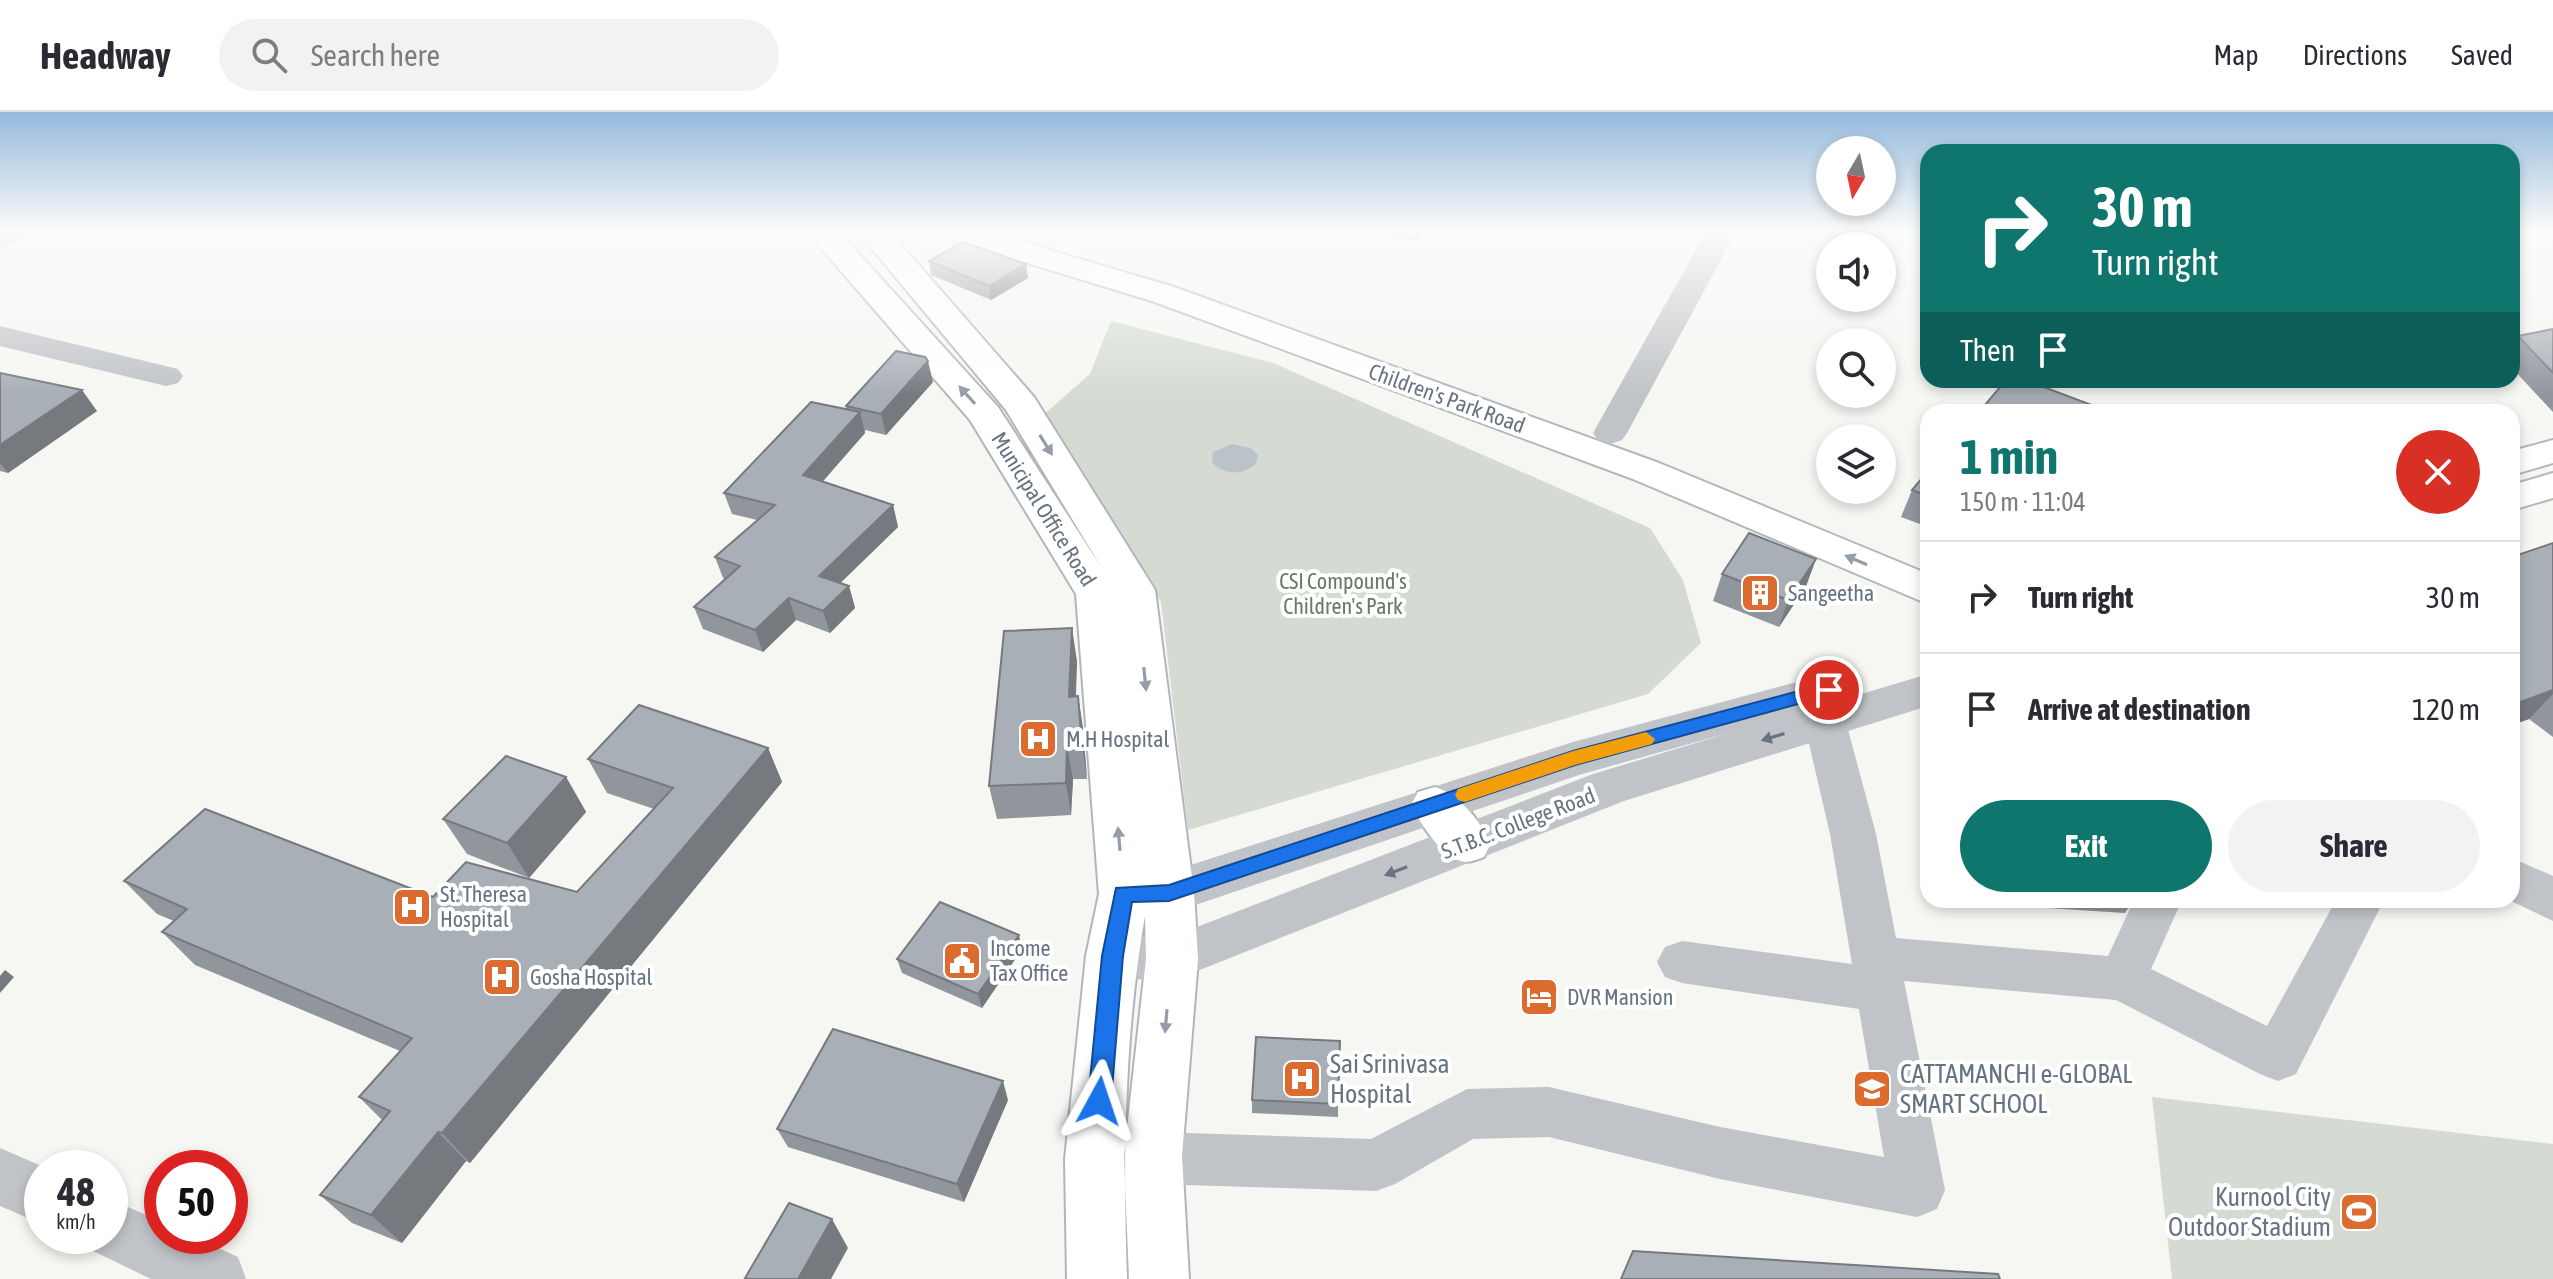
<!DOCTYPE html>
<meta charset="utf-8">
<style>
:root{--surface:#fff;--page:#f2f2f3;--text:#2b2b33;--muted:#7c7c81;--line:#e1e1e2;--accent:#0f766e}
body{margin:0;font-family:"Asap Condensed",sans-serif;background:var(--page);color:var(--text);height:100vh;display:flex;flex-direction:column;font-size:30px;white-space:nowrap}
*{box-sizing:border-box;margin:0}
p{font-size:26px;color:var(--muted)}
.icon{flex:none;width:44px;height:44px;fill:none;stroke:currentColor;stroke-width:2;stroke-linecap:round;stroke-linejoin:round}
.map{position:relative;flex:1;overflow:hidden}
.side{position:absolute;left:1920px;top:292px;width:600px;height:504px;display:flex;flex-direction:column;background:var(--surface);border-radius:24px;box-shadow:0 4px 12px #0003}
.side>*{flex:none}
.top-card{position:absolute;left:1920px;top:32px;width:600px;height:244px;border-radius:24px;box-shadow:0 4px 12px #0003;background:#0f766e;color:#fff;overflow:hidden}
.needle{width:52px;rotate:189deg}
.controls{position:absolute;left:1816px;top:24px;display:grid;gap:16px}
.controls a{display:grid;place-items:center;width:80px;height:80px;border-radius:50%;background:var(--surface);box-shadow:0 4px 12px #0003;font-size:40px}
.speed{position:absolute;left:24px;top:1038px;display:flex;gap:16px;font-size:40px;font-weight:700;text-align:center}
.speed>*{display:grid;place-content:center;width:104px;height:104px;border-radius:50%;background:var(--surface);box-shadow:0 4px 12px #0003;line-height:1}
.speed small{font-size:20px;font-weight:400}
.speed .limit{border:12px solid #d22;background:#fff;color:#111}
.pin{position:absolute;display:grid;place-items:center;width:68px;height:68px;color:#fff;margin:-34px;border:4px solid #fff;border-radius:50%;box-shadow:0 2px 8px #0007}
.me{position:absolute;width:88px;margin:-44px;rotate:5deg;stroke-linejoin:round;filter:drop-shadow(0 0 6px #0008)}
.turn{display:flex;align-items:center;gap:28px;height:168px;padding:0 40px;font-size:36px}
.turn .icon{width:104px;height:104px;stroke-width:2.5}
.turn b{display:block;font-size:56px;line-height:68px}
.then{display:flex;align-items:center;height:76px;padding:0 40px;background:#0003;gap:16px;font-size:30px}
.round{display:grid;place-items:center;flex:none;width:84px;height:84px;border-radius:42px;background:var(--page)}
.overview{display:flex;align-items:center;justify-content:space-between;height:136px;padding:0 40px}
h1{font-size:48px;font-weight:700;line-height:60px;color:var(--accent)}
.action{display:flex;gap:16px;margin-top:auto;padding:16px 40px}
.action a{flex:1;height:92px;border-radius:48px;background:var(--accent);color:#fff;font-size:32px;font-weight:700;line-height:92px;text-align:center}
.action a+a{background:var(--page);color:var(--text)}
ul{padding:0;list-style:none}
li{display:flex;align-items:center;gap:24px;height:112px;padding:0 40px;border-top:2px solid var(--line)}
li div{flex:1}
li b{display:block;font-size:30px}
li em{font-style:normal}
header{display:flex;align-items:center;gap:48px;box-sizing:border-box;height:112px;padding:0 40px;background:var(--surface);border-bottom:2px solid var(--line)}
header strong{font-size:38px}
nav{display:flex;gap:44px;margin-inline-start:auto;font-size:28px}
.search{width:560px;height:72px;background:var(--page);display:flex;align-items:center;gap:20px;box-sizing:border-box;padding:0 28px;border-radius:44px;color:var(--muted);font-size:30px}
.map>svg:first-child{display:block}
.green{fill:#d5dbd3}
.water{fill:#bac3c9}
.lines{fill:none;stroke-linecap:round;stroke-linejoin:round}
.secondary-casing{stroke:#b2b6bc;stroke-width:4}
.primary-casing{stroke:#b3b7bb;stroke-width:4}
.minor{fill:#c0c3c7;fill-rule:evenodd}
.tertiary{fill:#c0c3c7;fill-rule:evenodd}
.secondary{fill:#fff;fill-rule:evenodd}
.primary{fill:#fff;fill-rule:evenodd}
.wall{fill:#91969d}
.shaded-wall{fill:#767a7f}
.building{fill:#a9afb6;stroke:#767a7f;stroke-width:2}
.oneway{fill:#959da8}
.oneway2{fill:#677383}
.route{fill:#1a73e8;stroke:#114b97;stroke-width:2}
.slow{fill:#f59e0b}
.labels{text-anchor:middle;stroke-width:8;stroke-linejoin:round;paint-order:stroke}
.street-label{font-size:22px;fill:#677383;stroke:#fff}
.park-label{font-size:22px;fill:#677a65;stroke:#fff}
.poi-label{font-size:22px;fill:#677383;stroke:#fff;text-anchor:start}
.near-poi-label{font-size:26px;fill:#677383;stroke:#fff;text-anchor:start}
</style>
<header>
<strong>Headway</strong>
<div class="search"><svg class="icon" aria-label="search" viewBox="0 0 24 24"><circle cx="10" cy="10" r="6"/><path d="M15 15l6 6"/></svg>Search here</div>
<nav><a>Map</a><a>Directions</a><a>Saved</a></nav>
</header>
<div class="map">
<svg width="2553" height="1167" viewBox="0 0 2553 1167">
<rect width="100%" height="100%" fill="#f6f6f3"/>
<!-- green -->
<g class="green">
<polygon points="1111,209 1273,251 1650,416 1683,468 1701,531 1648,582 1188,718 1161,490 1042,304 1090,262"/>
<polygon points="2152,985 2553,1032 2553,1167 2172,1167"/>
</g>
<!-- water -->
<path class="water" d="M1232,332L1251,336L1258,343L1256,352C1242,363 1224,364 1212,350L1213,340Z"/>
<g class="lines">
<defs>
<g id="secondary">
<path d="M807,120H839L998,295L1103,458L1006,298L858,120H890L1034,285L1155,478L1194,781L1198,847L1182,1044L1189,1167H1129L1124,1044L1146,847L1145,804C1124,923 1123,1046 1127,1167H1067L1065,1047L1086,844L1099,782L1076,482L970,308Z"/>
<path d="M1435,675C1460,683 1479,708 1491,731L1484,745C1478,747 1471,750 1465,750C1442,747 1421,712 1411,693L1418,680Z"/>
</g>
<g id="primary">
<polygon points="941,120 989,120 1174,175 1659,351 1928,462 1928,492 1633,367 1152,189 945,126"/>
<polygon points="2553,328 2553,351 2512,363 2512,339"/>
<polygon points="2553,361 2553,386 2512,398 2512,373"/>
</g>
</defs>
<!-- secondary casing -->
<use href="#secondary" class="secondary-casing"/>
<!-- primary casing -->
<use href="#primary" class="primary-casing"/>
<!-- minor -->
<g class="minor">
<polygon points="0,120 26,120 22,126 0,136"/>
<polygon points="1706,120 1736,120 1627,321 1622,328 1610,332 1598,328 1593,321"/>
<polygon points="0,214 178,257 183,264 178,271 166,274 0,234"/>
<polygon points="1825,594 1840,599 1846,610 1876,722 1896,826 2108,844 2134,788 2182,788 2151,857 2267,914 2336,788 2384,788 2296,962 2278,969 2260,962 2116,888 1904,869 1945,1078 1937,1097 1917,1105 1720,1067 1549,1025 1473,1027 1395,1072 1376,1079 1125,1071 1106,1063 1098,1045 1106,1027 1125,1019 1371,1027 1467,977 1549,975 1720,1015 1884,1045 1859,897 1682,871 1665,865 1657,850 1665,835 1682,829 1852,852 1830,722 1804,610 1810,599"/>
</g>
<!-- tertiary -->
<g class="tertiary">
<polygon points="1838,559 1853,564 1860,575 1855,584 1928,562 1928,594 1624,689 1172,869 1112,866 1094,860 1086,844 1094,828 1112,822 1171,825 1593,662 1732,620 1579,663 1169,802 1134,803 1116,797 1109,782 1116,767 1134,761 1169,760 1573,630"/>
<polygon points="2512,746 2553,764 2553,809 2509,788 2512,788"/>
<polygon points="0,1036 46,1056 42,1056 42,1112 0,1094"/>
<polygon points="110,1087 162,1110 162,1124 192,1124 238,1145 246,1167 151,1167 89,1137 84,1124 110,1124"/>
</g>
<!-- secondary -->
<use href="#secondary" class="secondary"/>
<!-- primary -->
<use href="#primary" class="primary"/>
</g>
<!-- wall -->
<g class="wall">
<polygon points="1371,120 1425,120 1415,128"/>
<polygon points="929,149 1026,152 1028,166 991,188 931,163"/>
<polygon points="2553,217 2553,300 2512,256 2512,231 2518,224"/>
<polygon points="0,261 97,299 8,361 0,359"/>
<polygon points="933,270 886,323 865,318 865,321 823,369 893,393 898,415 840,471 849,474 855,496 830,521 796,508 763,540 703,517 694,495 725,467 723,466 715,445 757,408 732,402 724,381 846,297 846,294"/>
<polygon points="1928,359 1928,415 1901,405 1912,378"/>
<polygon points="2553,431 2553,625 2529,607 2512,613 2512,445"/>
<polygon points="1816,447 1806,474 1779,515 1713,489 1722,462"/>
<polygon points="1077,549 1076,585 1078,584 1083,617 1087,667 1073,667 1071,703 997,707 989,674"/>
<polygon points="768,636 782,670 470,1051 466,1049 402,1131 352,1111 320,1083 382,1008 359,985 400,939 195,853 162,820 174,809 157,802 124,769 433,785 577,780 654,697 607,681 588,647"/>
<polygon points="566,665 586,700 529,766 467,742 443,707"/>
<polygon points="1957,788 2134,788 2125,801 1957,790"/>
<polygon points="1022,837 982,896 902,861 897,847"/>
<polygon points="1008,988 964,1090 788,1035 777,1017"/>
<polygon points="1252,988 1338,992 1338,1005 1252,1001"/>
</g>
<!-- shaded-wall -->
<g class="shaded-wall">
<polygon points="1416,120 1425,120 1415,128"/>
<polygon points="1026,152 1028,166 991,188 989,174"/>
<polygon points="928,249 933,270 886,323 881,302"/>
<polygon points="82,278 97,299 8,361 0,351 0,333"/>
<polygon points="860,300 865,321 810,384 803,363"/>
<polygon points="893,393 898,415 826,485 819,464"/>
<polygon points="1816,447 1806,474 1779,515 1788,488"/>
<polygon points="849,474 855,496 830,521 823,499"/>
<polygon points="789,486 796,508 763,540 755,518"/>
<polygon points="1072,516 1077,549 1074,618 1069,585"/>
<polygon points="2553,578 2553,582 2529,607 2512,613 2512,593"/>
<polygon points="1078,584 1083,617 1087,667 1082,634"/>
<polygon points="1067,635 1073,667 1071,703 1066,671"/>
<polygon points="768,636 782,670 470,1051 442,1021"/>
<polygon points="566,665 586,700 529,766 507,731"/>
<polygon points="1019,823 1022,837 982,896 978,882"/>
<polygon points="5,858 14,865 0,881 0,864"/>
<polygon points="1003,969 1008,988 964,1090 957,1072"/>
<polygon points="438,1020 466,1049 402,1131 371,1103"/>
<polygon points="832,1107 848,1136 831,1167 798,1167"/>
</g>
<!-- building -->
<g class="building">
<polygon points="963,130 1026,152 989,174 929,149"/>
<polygon points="2553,217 2553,261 2518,224"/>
<polygon points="896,239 925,245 928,249 881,302 846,294"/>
<polygon points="0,261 82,278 0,333"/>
<polygon points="2006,268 2025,268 2110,300 1979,300"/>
<polygon points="811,290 860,300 803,363 893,393 819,464 849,474 823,499 789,486 755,518 694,495 740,454 715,445 775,393 724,381"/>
<polygon points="1928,359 1928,384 1912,378"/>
<polygon points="1749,421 1816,447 1788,488 1722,462"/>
<polygon points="2553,431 2553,578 2512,593 2512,445"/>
<polygon points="1072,516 1069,585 1078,584 1082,634 1067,635 1066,671 989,674 1004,519"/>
<polygon points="639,593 768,636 442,1021 438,1020 371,1103 320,1083 390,999 359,985 412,926 162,820 187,797 124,769 205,697 433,785 466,750 577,780 673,676 588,647"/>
<polygon points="506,644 566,665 507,731 443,707"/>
<polygon points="940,790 1019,823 978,882 897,847"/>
<polygon points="833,917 1003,969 957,1072 777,1017"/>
<polygon points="1256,925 1340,929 1338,992 1252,988"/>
<polygon points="789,1091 832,1107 798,1167 749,1167 745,1166"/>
<polygon points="1633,1139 1998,1162 2000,1167 1621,1167"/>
</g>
<!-- one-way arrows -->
<defs><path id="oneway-solid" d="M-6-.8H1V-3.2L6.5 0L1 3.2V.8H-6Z" transform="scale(2)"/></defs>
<g class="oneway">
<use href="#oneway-solid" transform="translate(967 283) rotate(-132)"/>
<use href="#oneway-solid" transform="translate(1046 333) rotate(58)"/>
<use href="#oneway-solid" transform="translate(1856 448) rotate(-157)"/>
<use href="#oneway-solid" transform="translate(1145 567) rotate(84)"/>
<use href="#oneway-solid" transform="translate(1119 727) rotate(-95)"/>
<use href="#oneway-solid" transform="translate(1166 909) rotate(95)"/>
</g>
<g class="oneway2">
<use href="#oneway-solid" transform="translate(1773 625) rotate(163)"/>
<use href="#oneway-solid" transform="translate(1396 759) rotate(159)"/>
</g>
<!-- sky -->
<linearGradient id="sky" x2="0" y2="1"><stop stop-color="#95badc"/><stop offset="0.42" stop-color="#fbfbfa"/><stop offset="1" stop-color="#fbfbfa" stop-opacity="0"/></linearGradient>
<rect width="2553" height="284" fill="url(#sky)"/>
<!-- route -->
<polygon class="route" points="1829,571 1835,573 1838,578 1835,582 1575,653 1169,789 1132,790 1123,844 1111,989 1108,997 1099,1000 1091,997 1088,989 1102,844 1116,776 1169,773 1573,639"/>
<!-- slow -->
<polygon class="slow" points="1646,620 1655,627 1652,632 1575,653 1465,690 1458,688 1455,683 1458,677 1573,639"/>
<!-- icons -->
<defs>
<symbol id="building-square" viewBox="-11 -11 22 22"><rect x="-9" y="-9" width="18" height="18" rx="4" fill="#db6b2f" stroke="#fff"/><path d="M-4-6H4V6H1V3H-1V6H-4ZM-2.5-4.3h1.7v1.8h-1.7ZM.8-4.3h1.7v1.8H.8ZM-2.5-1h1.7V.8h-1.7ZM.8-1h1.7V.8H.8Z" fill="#fff"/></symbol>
<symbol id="hospital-square" viewBox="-11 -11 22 22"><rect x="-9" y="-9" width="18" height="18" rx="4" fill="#db6b2f" stroke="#fff"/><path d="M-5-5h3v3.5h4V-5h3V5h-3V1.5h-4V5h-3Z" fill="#fff"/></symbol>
<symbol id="civic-square" viewBox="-11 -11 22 22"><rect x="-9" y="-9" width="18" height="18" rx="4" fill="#db6b2f" stroke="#fff"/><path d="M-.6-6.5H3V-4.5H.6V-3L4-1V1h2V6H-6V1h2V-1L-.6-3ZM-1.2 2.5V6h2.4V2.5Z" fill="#fff"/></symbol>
<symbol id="hotel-square" viewBox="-11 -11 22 22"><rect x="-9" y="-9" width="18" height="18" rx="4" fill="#db6b2f" stroke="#fff"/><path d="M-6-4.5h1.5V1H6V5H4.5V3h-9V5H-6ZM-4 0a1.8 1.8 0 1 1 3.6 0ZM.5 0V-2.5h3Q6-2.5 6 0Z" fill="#fff"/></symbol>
<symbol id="school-square" viewBox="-11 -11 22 22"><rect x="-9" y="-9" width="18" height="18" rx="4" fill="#db6b2f" stroke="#fff"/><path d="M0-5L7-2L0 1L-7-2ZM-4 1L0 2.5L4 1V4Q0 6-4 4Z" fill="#fff"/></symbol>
<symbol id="stadium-square" viewBox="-11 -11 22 22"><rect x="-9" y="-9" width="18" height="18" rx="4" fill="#db6b2f" stroke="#fff"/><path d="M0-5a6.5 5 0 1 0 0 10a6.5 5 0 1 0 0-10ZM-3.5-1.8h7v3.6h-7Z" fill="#fff"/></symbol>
</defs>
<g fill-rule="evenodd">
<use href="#building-square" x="1738" y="459" width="44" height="44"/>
<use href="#hospital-square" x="1016" y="605" width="44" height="44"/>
<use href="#hospital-square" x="390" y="773" width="44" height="44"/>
<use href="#civic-square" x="940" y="827" width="44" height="44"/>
<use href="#hospital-square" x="480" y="843" width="44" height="44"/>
<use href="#hotel-square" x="1517" y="863" width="44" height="44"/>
<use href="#hospital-square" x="1280" y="945" width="44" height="44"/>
<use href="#school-square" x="1850" y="955" width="44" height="44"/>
<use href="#stadium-square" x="2337" y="1078" width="44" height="44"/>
</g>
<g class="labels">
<!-- street labels -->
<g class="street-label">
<text transform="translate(1447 286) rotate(20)" y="8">Children's Park Road</text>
<text transform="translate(1044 397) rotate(58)" y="8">Municipal Office Road</text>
<text transform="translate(1518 711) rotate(-21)" y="8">S.T.B.C. College Road</text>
</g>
<!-- park labels -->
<g class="park-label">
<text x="1343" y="477">CSI Compound's<tspan x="1343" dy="25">Children's Park</tspan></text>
</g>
<!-- poi labels -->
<g class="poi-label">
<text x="1788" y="489">Sangeetha</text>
<text x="1066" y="635">M.H Hospital</text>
<text x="440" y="790">St. Theresa<tspan x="440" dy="25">Hospital</tspan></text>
<text x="990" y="844">Income<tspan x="990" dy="25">Tax Office</tspan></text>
<text x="530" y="873">Gosha Hospital</text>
<text x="1567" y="893">DVR Mansion</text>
</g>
<!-- near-poi labels -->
<g class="near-poi-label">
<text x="1330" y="961">Sai Srinivasa<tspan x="1330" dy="30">Hospital</tspan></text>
<text x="1900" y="971">CATTAMANCHI e-GLOBAL<tspan x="1900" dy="30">SMART SCHOOL</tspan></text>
<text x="2331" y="1094" text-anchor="end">Kurnool City<tspan x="2331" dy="30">Outdoor Stadium</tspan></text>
</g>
</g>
</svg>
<div class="controls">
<a><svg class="needle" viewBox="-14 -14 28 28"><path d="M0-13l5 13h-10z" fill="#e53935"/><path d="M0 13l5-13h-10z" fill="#7c7c81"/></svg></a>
<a><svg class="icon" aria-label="sound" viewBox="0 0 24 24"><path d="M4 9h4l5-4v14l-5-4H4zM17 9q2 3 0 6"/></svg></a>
<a><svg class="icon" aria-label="search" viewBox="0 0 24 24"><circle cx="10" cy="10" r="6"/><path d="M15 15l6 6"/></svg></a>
<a><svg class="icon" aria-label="layers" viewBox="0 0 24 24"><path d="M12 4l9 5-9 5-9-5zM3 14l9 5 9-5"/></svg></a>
</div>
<div class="speed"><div>48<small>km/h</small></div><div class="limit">50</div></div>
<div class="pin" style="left:1829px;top:578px;background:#d93025"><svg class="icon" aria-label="arrive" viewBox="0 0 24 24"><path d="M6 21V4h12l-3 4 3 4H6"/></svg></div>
<svg class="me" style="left:1099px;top:989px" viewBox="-20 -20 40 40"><path d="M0-17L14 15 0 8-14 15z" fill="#1a73e8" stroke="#fff" stroke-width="4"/></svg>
<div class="top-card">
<div class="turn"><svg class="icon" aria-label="right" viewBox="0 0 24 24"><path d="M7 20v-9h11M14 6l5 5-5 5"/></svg><div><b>30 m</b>Turn right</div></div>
<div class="then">Then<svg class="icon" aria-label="arrive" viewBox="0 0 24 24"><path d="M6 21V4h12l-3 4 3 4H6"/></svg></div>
</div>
<section class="side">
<div class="overview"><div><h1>1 min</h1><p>150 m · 11:04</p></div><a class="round" style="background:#d93025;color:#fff"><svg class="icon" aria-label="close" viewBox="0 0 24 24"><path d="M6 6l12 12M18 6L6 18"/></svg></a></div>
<ul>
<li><svg class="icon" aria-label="right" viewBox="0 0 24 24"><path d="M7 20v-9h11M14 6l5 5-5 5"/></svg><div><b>Turn right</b></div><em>30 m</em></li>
<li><svg class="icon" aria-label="arrive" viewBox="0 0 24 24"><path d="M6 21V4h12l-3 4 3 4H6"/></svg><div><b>Arrive at destination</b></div><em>120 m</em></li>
</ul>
<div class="action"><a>Exit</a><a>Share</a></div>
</section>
</div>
